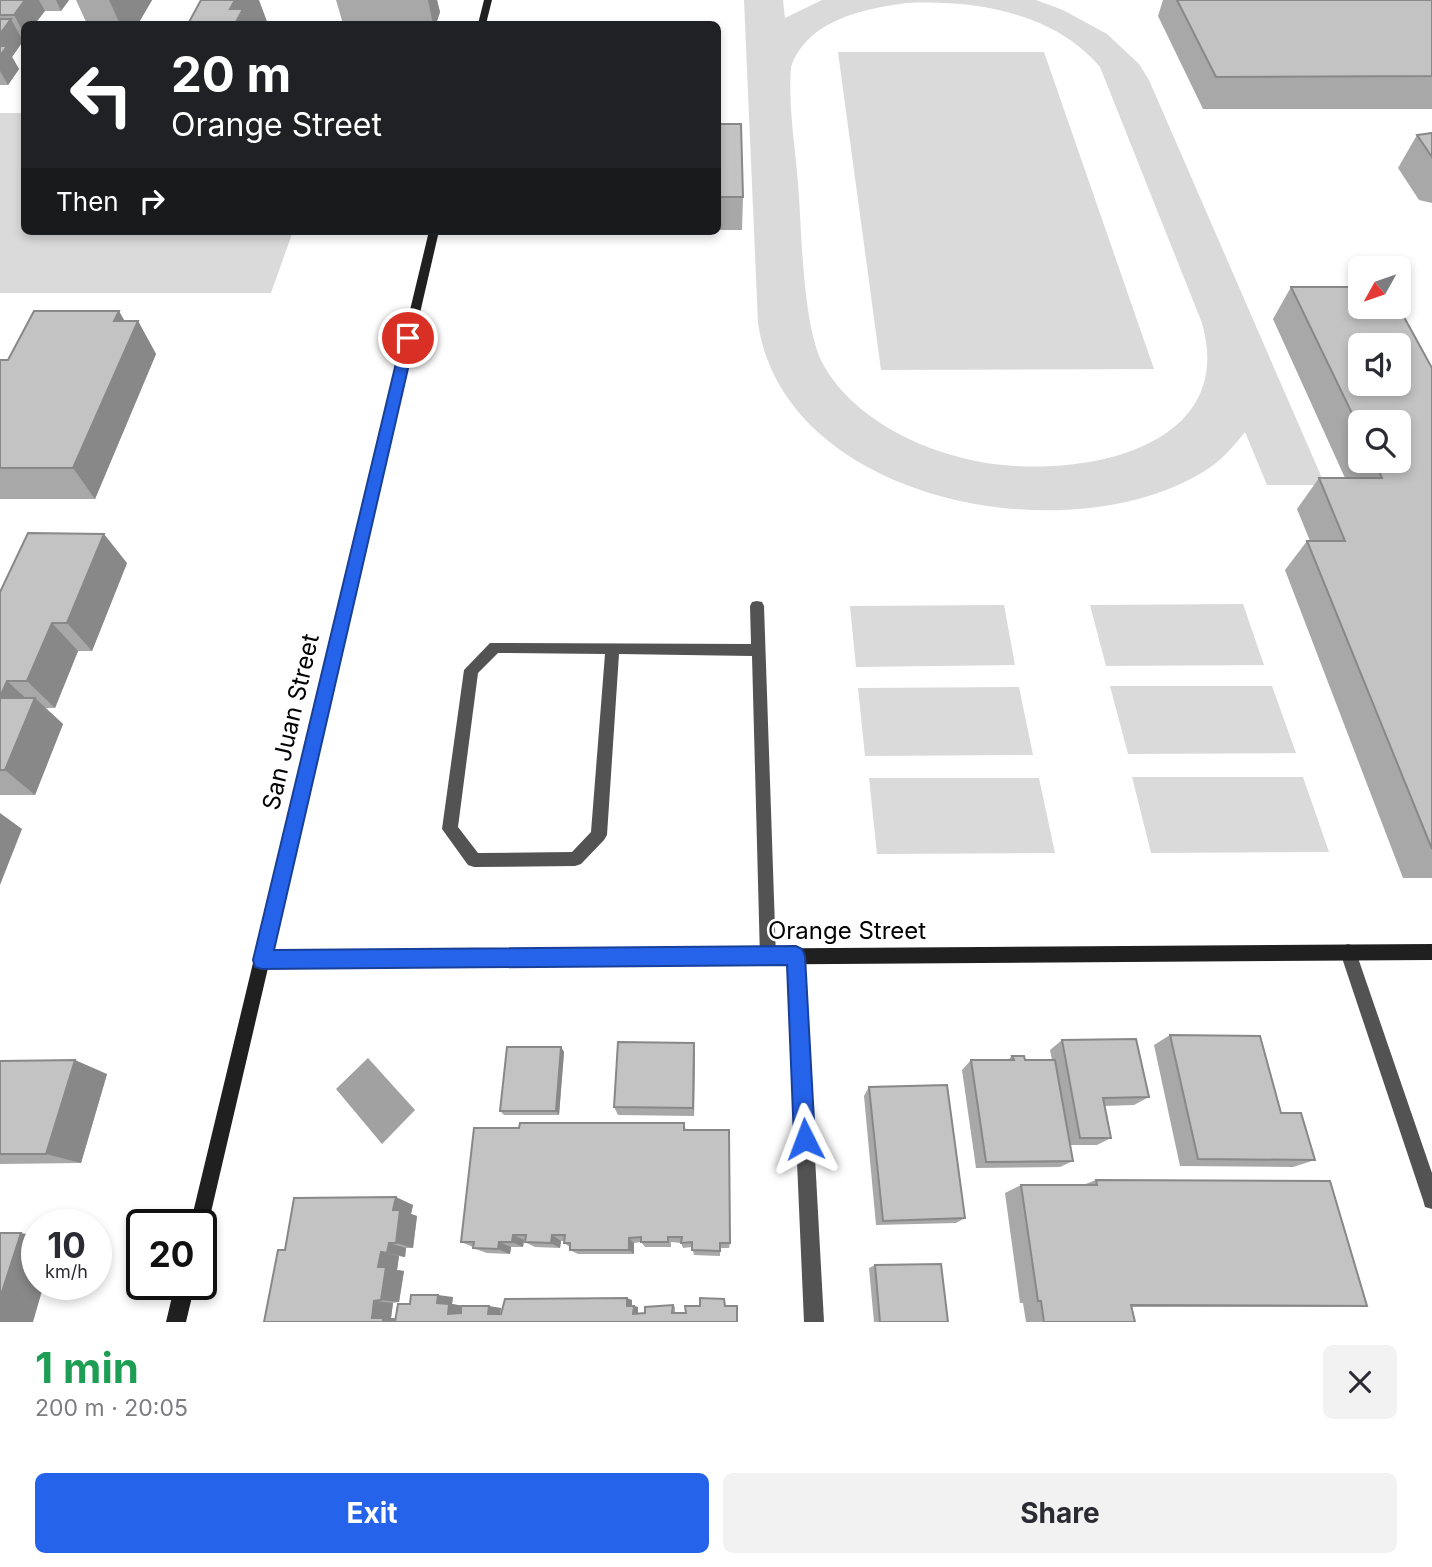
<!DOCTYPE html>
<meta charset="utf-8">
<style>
:root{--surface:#fff;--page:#f2f2f3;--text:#2b2b33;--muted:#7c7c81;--accent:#2563eb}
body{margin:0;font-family:Inter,sans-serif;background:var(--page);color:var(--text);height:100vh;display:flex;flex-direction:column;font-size:26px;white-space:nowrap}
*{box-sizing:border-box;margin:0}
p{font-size:23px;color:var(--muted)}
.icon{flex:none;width:38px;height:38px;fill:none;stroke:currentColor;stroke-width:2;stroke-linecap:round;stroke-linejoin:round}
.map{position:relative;height:1322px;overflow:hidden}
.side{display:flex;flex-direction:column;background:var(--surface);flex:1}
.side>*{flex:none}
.guide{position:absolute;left:21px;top:21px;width:700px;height:214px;border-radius:10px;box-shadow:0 4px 10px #0003;background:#202124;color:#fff;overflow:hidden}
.needle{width:46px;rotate:230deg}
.tools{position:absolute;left:1348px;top:256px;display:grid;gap:14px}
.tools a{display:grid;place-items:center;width:63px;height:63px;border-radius:10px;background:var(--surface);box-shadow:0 4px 10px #0003;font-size:35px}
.speed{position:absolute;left:21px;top:1209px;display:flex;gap:14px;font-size:35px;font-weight:700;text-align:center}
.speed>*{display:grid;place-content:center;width:91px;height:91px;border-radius:50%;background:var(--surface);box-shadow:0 4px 10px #0003;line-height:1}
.speed small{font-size:18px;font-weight:400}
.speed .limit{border:4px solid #111;border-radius:10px;background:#fff;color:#111}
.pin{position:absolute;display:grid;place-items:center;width:60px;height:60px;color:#fff;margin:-30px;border:4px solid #fff;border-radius:50%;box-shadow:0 2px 7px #0007}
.me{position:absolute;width:77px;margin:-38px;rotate:357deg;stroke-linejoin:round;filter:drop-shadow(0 0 5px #0008)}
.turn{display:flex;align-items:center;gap:24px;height:147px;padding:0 35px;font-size:32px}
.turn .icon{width:91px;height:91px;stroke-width:2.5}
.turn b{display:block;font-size:49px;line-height:60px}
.then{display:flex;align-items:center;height:66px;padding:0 35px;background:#0003;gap:14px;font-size:26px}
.round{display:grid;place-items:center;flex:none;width:74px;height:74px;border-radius:10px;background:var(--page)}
.head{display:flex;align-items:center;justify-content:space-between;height:119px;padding:0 35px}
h1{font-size:42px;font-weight:700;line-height:52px;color:#1e9e55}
.cta{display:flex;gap:14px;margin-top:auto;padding:14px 35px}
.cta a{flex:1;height:80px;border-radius:10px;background:var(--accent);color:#fff;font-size:28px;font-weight:700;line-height:80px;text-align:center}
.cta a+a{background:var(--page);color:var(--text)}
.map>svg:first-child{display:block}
.green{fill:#dadada;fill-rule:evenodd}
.water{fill:#a1a1a1}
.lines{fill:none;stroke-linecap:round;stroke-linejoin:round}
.lane{fill:#535353;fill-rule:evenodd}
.street{fill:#535353;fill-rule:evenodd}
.secondary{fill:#202020;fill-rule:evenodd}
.wall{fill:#a8a8a8;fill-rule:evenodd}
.shaded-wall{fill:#888}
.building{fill:#c3c3c3;stroke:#888;stroke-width:2;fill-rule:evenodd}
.route{fill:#2563eb;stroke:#184099;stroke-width:2}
.labels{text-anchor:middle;stroke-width:5;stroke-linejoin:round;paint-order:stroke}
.street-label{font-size:24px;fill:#000;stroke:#fff}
</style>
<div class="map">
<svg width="1432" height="1322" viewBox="0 0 1432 1322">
<rect width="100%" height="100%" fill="#fff"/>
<!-- green -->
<g class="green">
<path d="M744,0H783L785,18L822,0H1036L1063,10L1107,34L1139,64L1149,80L1325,485H1267L1245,432C1233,447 1220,462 1203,472C1068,555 784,502 758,323ZM907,3C975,0 1053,12 1100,67L1202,323C1240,456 1064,481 971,460C916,448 853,417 824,366C802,328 802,230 798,183C795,145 788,105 791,67C808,20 862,9 907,3Z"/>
<polygon points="838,52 1044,52 1154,369 881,370"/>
<polygon points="0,113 24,113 24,231 293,231 271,293 0,293"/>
<polygon points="1243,604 1264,665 1106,666 1090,605"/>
<polygon points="1004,605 1015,665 856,667 850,606"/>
<polygon points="1110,686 1272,686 1296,753 1128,754"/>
<polygon points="1019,687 1033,755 865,756 858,688"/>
<polygon points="1132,777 1303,777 1329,852 1151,853"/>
<polygon points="869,778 1039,778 1055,853 877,854"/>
</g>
<!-- water -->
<polygon class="water" points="368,1058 415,1110 382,1144 336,1089"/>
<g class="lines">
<!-- lane -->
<g class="lane">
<path d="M757,601L762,602L764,606L776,957L774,963L768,965L762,963L760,957L752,656L619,654L607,835L604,840L581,864L575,866L474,867L468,865L442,829L464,670L490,643L751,644L750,606L752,602ZM498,653L605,654L591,832L572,852L478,853L458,827L478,673Z"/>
<polygon points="796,948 802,950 804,956 824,1322 804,1322 788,956 790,950"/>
</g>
<!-- street -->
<polygon class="street" points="1348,944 1354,946 1356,952 1432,1173 1432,1209 1425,1207 1423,1200 1340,952 1342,946"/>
<!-- secondary -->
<g class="secondary">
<polygon points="484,0 492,0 486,24 478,24"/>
<polygon points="429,231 439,231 272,952 1432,944 1432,960 268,968 208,1225 206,1232 201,1234 201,1225 190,1225"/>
<polygon points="175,1284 195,1284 186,1322 166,1322"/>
</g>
</g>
<!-- wall -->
<g class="wall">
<polygon points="0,0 69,0 61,11 45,11 24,24 24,37 21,37 23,41 12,57 19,69 8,85 0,85"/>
<polygon points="76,0 152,0 138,24 87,24"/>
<polygon points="201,0 268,24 190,24 189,22"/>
<polygon points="336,0 437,0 440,12 436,24 343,24"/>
<polygon points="1163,0 1432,0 1432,109 1203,109 1158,16"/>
<polygon points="718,124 743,197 742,230 718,230"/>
<polygon points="1432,132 1432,203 1419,200 1398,168 1417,135"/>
<path d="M1291,287L1432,368V878H1403L1285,570L1307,541H1310L1297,509L1319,478H1345L1273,319ZM1360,422L1398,460H1360Z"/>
<polygon points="125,321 138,321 156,354 95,499 0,499 0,360 8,360"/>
<polygon points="127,563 92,651 78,651 55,708 45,708 63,724 35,795 0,795 0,592"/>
<polygon points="1170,1035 1281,1113 1315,1160 1293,1167 1180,1166 1154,1045"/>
<polygon points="1062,1040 1149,1097 1134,1105 1104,1106 1111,1138 1097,1145 1070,1145 1073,1161 1060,1167 976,1168 962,1070 971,1060 1008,1060 1012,1056 1025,1060 1052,1060 1050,1050"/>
<polygon points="694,1043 694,1116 618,1115 614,1107"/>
<polygon points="561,1047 564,1052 559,1115 504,1115 500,1111"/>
<polygon points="0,1061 107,1074 81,1163 0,1164"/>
<polygon points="869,1087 965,1218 956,1223 876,1225 864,1096"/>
<polygon points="684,1123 686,1130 730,1243 729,1248 720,1248 720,1256 694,1255 692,1247 683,1248 681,1243 671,1242 671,1247 645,1247 641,1242 634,1243 634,1254 578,1254 570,1250 570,1247 564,1243 565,1241 561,1241 560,1248 535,1247 525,1242 525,1240 524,1240 523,1247 511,1247 510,1254 487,1253 473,1248 473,1247 461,1242 519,1128"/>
<polygon points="1096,1180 1367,1306 1330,1307 1132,1307 1135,1322 1026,1322 1023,1303 1020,1303 1005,1193 1021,1185 1083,1185"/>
<polygon points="413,1205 411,1214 417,1216 413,1248 406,1248 405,1257 399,1256 397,1270 404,1271 399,1302 393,1303 391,1318 396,1318 410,1304 453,1297 452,1304 464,1306 501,1308 500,1314 632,1300 632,1306 638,1307 638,1314 645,1313 673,1305 675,1307 675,1313 686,1313 725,1306 737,1322 264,1322 285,1250"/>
<polygon points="875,1265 948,1322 874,1322 869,1268"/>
</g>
<!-- shaded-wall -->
<g class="shaded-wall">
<polygon points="25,0 39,0 45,11 35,24 24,24 24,34 14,15"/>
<polygon points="56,0 69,0 61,11"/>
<polygon points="109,0 152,0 138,24 120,24"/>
<polygon points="235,0 259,0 268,24 237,24 230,9"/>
<polygon points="428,0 437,0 440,12 436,24 433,24"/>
<polygon points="11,19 23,41 12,57 19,69 8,85 0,71 0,34"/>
<polygon points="119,311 132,334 138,321 156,354 95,499 73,468 114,321"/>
<polygon points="104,534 127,563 92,651 67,623"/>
<polygon points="52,623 78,651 55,708 27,681"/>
<polygon points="7,681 32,704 35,698 63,724 35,795 5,770 0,697"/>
<polygon points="0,813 22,829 0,885"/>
<polygon points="694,1043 695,1053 694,1116 693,1108"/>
<polygon points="561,1047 564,1052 559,1115 556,1111"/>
<polygon points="75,1060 107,1074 81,1163 46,1154"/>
<polygon points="396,1197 413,1205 411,1214 417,1216 413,1248 396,1243 393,1210"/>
<polygon points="21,1233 37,1236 37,1284 44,1284 33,1322 0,1322 0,1298"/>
<polygon points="513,1235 524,1240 523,1247 512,1242"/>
<polygon points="552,1235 561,1241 560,1248 551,1243"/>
<polygon points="629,1238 634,1243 634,1254 629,1250"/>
<polygon points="499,1242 511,1247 510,1254 498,1249"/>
<polygon points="389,1243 406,1248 405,1257 387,1253"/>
<polygon points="381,1252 399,1256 397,1270 404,1271 399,1302 381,1300 378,1267"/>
<polygon points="438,1295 453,1297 452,1304 464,1306 463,1315 448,1314 437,1303"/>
<polygon points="627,1298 632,1300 632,1308 627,1306"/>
<polygon points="374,1301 393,1303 391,1318 402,1319 402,1322 383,1322 372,1318"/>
<polygon points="489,1306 501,1308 500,1315 488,1314"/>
<polygon points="634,1306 638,1307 638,1315 633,1314"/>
</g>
<!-- building -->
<g class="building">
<polygon points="0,0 25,0 14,15 0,15"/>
<polygon points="201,0 235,0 230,9 243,9 236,22 189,22"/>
<polygon points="1177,0 1432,0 1432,76 1216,77"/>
<polygon points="0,19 11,19 0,34"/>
<polygon points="296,22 336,22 335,24 295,24"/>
<polygon points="0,46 7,46 0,56"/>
<polygon points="718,124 741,124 743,197 718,197"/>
<polygon points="1432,133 1432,157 1417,135"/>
<path d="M1291,287H1360V306H1398L1432,368V849L1307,541H1345L1319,478H1382L1374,460H1398V422H1360V430ZM1360,345H1398V383H1360Z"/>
<polygon points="34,311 119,311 114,321 138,321 73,468 0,468 0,360 8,360"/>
<polygon points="28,533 104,534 67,623 52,623 27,681 7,681 0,697 0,592"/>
<polygon points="0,698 35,698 5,770 0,770"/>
<polygon points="1170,1035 1260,1036 1281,1113 1301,1113 1315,1160 1198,1159"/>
<polygon points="1136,1039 1149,1097 1103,1098 1111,1138 1080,1138 1062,1040"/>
<polygon points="618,1042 694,1043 693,1108 614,1107"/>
<polygon points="507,1047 561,1047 556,1111 500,1111"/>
<polygon points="1012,1056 1024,1056 1025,1060 1055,1060 1073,1161 986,1162 971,1060 1014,1060"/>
<polygon points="75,1060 46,1154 0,1154 0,1061"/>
<polygon points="947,1085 965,1218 883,1221 869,1087"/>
<polygon points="520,1123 684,1123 684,1130 729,1130 730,1243 720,1243 720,1251 692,1250 692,1242 681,1243 682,1237 668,1237 668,1242 641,1242 641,1237 629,1238 629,1250 570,1250 570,1243 564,1243 565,1235 552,1235 551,1243 525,1242 526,1235 513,1235 512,1242 499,1242 498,1249 473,1248 474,1242 461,1242 474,1128 519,1128"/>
<polygon points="1096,1180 1330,1181 1367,1306 1131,1305 1135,1322 1044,1322 1041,1301 1038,1301 1021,1185 1097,1185"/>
<polygon points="396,1197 393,1210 400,1210 396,1243 389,1243 387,1253 381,1252 378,1267 386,1267 381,1300 374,1301 372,1318 383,1318 383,1322 264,1322 278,1250 285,1250 294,1198"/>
<polygon points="0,1233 21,1233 0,1298"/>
<polygon points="941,1264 948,1322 880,1322 875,1265"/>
<polygon points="411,1295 438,1295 437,1303 449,1304 448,1314 461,1313 461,1306 489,1306 488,1314 501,1314 505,1299 627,1298 627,1306 634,1306 633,1314 645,1313 645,1307 673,1305 672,1313 686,1313 685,1306 700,1306 700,1298 724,1299 725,1306 737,1306 737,1322 395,1322 398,1304 410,1304"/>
</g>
<!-- route -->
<polygon class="route" points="408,333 415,338 274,950 796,946 802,949 805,956 815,1139 812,1146 805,1149 798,1146 794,1139 787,965 262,969 255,967 253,960 402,338"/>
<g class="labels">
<!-- street labels -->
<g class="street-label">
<text transform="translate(291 722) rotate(-77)" y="8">San Juan Street</text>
<text x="847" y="939">Orange Street</text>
</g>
</g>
</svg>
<div class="tools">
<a><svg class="needle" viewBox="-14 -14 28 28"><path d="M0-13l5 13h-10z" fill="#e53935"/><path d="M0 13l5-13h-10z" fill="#7c7c81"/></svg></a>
<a><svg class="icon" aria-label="sound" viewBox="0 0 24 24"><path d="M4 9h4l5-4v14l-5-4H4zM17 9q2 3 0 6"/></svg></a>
<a><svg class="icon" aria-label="search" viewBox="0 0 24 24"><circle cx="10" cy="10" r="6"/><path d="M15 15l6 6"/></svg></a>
</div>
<div class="speed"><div>10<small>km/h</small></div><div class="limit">20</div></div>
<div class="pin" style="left:408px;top:338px;background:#d93025"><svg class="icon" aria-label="arrive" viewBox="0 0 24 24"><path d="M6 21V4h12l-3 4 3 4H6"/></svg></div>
<svg class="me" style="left:805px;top:1139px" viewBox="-20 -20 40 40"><path d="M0-17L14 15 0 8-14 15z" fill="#2563eb" stroke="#fff" stroke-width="4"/></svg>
<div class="guide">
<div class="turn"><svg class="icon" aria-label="left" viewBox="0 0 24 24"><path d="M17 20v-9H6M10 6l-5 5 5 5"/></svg><div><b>20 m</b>Orange Street</div></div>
<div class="then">Then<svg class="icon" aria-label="right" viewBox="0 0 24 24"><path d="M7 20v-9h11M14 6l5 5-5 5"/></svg></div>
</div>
</div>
<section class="side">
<div class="head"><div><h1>1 min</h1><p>200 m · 20:05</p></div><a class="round"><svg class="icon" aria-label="close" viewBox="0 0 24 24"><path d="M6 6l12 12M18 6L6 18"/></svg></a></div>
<div class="cta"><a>Exit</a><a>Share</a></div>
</section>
